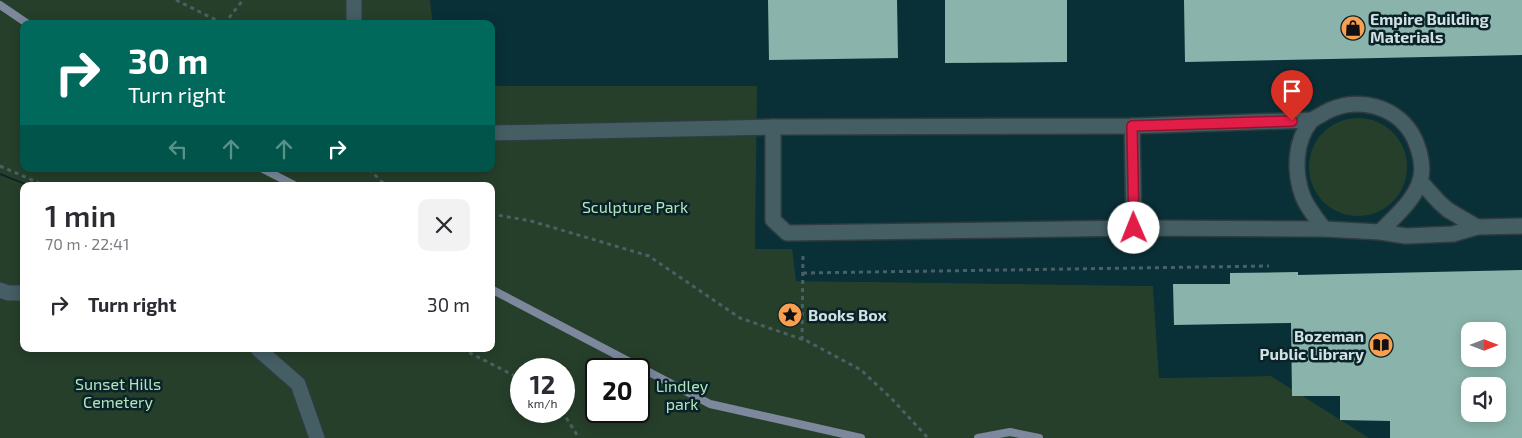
<!DOCTYPE html>
<meta charset="utf-8">
<style>
:root{--surface:#fff;--page:#f2f2f3;--text:#2b2b33;--muted:#7c7c81}
body{margin:0;font-family:"Exo 2",sans-serif;background:var(--page);color:var(--text);height:100vh;display:flex;flex-direction:column;font-size:19px;white-space:nowrap}
*{box-sizing:border-box;margin:0}
p{font-size:16px;color:var(--muted)}
.icon{flex:none;width:28px;height:28px;fill:none;stroke:currentColor;stroke-width:2;stroke-linecap:round;stroke-linejoin:round}
.map{position:relative;flex:1;overflow:hidden}
.side{position:absolute;left:20px;top:182px;width:475px;height:170px;display:flex;flex-direction:column;background:var(--surface);border-radius:10px;box-shadow:0 2px 12px #0003}
.side>*{flex:none}
.guide{position:absolute;left:20px;top:20px;width:475px;height:152px;border-radius:10px;box-shadow:0 2px 12px #0003;background:#00695c;color:#fff;overflow:hidden}
.needle{width:32px;rotate:90deg}
.buttons{position:absolute;left:1461px;top:322px;display:grid;gap:10px}
.buttons a{display:grid;place-items:center;width:45px;height:45px;border-radius:10px;background:var(--surface);box-shadow:0 2px 12px #0003;font-size:25px}
.speed{position:absolute;left:510px;top:358px;display:flex;gap:10px;font-size:25px;font-weight:700;text-align:center}
.speed>*{display:grid;place-content:center;width:65px;height:65px;border-radius:50%;background:var(--surface);box-shadow:0 2px 12px #0003;line-height:1}
.speed small{font-size:12px;font-weight:400}
.speed .limit{border:2px solid #111;border-radius:8px;background:#fff;color:#111}
.pin{position:absolute;display:grid;place-items:center;width:42px;height:42px;color:#fff;margin:-51px -21px;border-radius:50% 50% 50% 0;rotate:-45deg;box-shadow:0 0 5px #0007}
.pin .icon{rotate:45deg}
.me{position:absolute;width:55px;margin:-28px;rotate:359deg;stroke-linejoin:round;filter:drop-shadow(0 0 4px #0008)}
.turn{display:flex;align-items:center;gap:18px;height:105px;padding:0 25px;font-size:22px}
.turn .icon{width:65px;height:65px;stroke-width:2.5}
.turn b{display:block;font-size:35px;line-height:42px}
.lanes{display:flex;align-items:center;height:48px;padding:0 25px;background:#0003;justify-content:center;gap:25px;direction:ltr}
.lanes .off{opacity:.35}
.round{display:grid;place-items:center;flex:none;width:52px;height:52px;border-radius:10px;background:var(--page)}
.head{display:flex;align-items:center;justify-content:space-between;height:85px;padding:0 25px}
h1{font-size:30px;font-weight:600;line-height:38px}
ul{padding:0;list-style:none}
li{display:flex;align-items:center;gap:15px;height:75px;padding:0 25px}
li div{flex:1}
li b{display:block;font-size:19px}
li em{font-style:normal}
.map>svg:first-child{display:block}
.built{fill:#0a3037;fill-rule:evenodd}
.green{fill:#263f2b;fill-rule:evenodd}
.lines{fill:none;stroke-linecap:round;stroke-linejoin:round}
.stream{stroke:#7d889d;stroke-width:8}
.building{fill:#8ab4ab;fill-rule:evenodd}
.minor-casing{stroke:#2e3b3f;stroke-width:18}
.path{stroke:#496064;stroke-width:3;stroke-dasharray:4 4;stroke-linecap:butt}
.minor{stroke:#445e63;stroke-width:15}
.route-casing{stroke:#92132f;stroke-width:12}
.route{stroke:#e11d48;stroke-width:9}
.labels{text-anchor:middle;stroke-width:5;stroke-linejoin:round;paint-order:stroke}
.poi-label{font-size:16px;font-weight:bold;fill:#d2e1e4;stroke:#092328;text-anchor:start}
.park-label{font-size:16px;fill:#b2e5bb;stroke:#092328}
</style>
<div class="map">
<svg width="1522" height="438" viewBox="0 0 1522 438">
<rect width="100%" height="100%" fill="#092328"/>
<!-- built -->
<path class="built" d="M430,0H1522V438H1359L1271,376L1159,378L1153,286L796,281L755,250L756,86H491V24H433ZM1470,331H1498V359H1470ZM1470,386H1498V414H1470Z"/>
<!-- green -->
<g class="green">
<path d="M0,0H430L433,24H24V169H491V86H757L755,249H792L796,281L1153,286L1159,378L1271,376L1369,438H0V175L28,186H24V349H491V186H32L0,173ZM521,369H564V411H521ZM596,369H639V411H596Z"/>
<circle cx="1358" cy="167" r="49"/>
</g>
<g class="lines">
<!-- stream -->
<g class="stream">
<polyline points="0,5 28,24"/>
<polyline points="263,169 296,186"/>
<polyline points="491,289 710,404 861,438"/>
<polyline points="978,438 1010,432 1039,438"/>
</g>
</g>
<!-- building -->
<g class="building">
<polygon points="768,0 897,0 898,58 769,60"/>
<polygon points="945,0 1067,0 1067,62 945,63"/>
<polygon points="1184,0 1522,0 1522,55 1185,62"/>
<path d="M1522,270V438H1390V421L1340,420V396H1292L1291,323L1174,325L1173,284H1230V273L1298,272V275ZM1470,331H1498V359H1470ZM1470,386H1498V414H1470Z"/>
</g>
<g class="lines">
<defs>
<g id="minor">
<polyline points="354,0 354,24"/>
<polyline points="1132,126 1134,228"/>
<polyline points="773,127 773,220 787,233 1134,228 1324,229 1380,232 1406,236 1453,234 1477,227 1522,226"/>
<polyline points="491,133 773,127 1132,126 1312,120"/>
<polyline points="1420,181 1439,202 1448,210 1477,227"/>
<path d="M1324,229C1317,219 1308,209 1303,197C1294,173 1294,142 1311,121C1314,118 1320,116 1324,113C1356,95 1399,105 1415,140C1420,152 1424,168 1420,181C1414,201 1394,217 1380,232"/>
<polyline points="0,290 8,293 24,293"/>
<polyline points="258,349 298,384 317,438"/>
</g>
</defs>
<!-- minor casing -->
<use href="#minor" class="minor-casing"/>
<!-- path -->
<g class="path">
<polyline points="176,0 224,24"/>
<polyline points="224,24 243,0"/>
<polyline points="0,166 46,186"/>
<polyline points="369,169 382,182 392,186"/>
<polyline points="491,214 531,221 649,256 740,318 807,341 861,370 892,399 928,438"/>
<polyline points="803,273 1269,266"/>
<polyline points="802,340 803,253"/>
<polyline points="462,349 521,379"/>
<polyline points="562,411 579,438"/>
</g>
<!-- minor -->
<use href="#minor" class="minor"/>
</g>
<g class="lines">
<defs>
<polyline id="route" points="1134,228 1132,126 1292,121"/>
</defs>
<!-- route casing -->
<use href="#route" class="route-casing"/>
<!-- route -->
<use href="#route" class="route"/>
</g>
<!-- icons -->
<defs>
<symbol id="shop-disc" viewBox="-11 -11 22 22"><circle r="9.5" fill="#fa9f4f" stroke="#092328"/><path d="M-5-2.5h2.3a2.7 3.5 0 0 1 5.4 0H5L5.5 6h-11ZM-1.5-2.5h3a1.5 2.3 0 0 0-3 0Z" fill="#111"/></symbol>
<symbol id="sight-disc" viewBox="-11 -11 22 22"><circle r="9.5" fill="#fa9f4f" stroke="#092328"/><path d="M0-6L1.8-2.2L6-1.7L2.9 1.2L3.7 5.4L0 3.3L-3.7 5.4L-2.9 1.2L-6-1.7L-1.8-2.2Z" fill="#111"/></symbol>
<symbol id="library-disc" viewBox="-11 -11 22 22"><circle r="9.5" fill="#fa9f4f" stroke="#092328"/><path d="M-6-4Q-3-5.5-.7-3.5V5Q-3 3-6 4ZM6-4Q3-5.5 .7-3.5V5Q3 3 6 4Z" fill="#111"/></symbol>
</defs>
<g fill-rule="evenodd">
<use href="#shop-disc" x="1339" y="14" width="28" height="28"/>
<use href="#sight-disc" x="776" y="301" width="28" height="28"/>
<use href="#library-disc" x="1367" y="331" width="28" height="28"/>
</g>
<g class="labels">
<!-- poi labels -->
<g class="poi-label">
<text x="1370" y="25">Empire Building<tspan x="1370" dy="18">Materials</tspan></text>
<text x="808" y="321">Books Box</text>
<text x="1364" y="342" text-anchor="end">Bozeman<tspan x="1364" dy="18">Public Library</tspan></text>
</g>
<!-- park labels -->
<g class="park-label">
<text x="635" y="213">Sculpture Park</text>
<text x="118" y="390">Sunset Hills<tspan x="118" dy="18">Cemetery</tspan></text>
<text x="682" y="392">Lindley<tspan x="682" dy="18">park</tspan></text>
</g>
</g>
</svg>
<div class="buttons">
<a><svg class="needle" viewBox="-14 -14 28 28"><path d="M0-13l5 13h-10z" fill="#e53935"/><path d="M0 13l5-13h-10z" fill="#7c7c81"/></svg></a>
<a><svg class="icon" aria-label="sound" viewBox="0 0 24 24"><path d="M4 9h4l5-4v14l-5-4H4zM17 9q2 3 0 6"/></svg></a>
</div>
<div class="speed"><div>12<small>km/h</small></div><div class="limit">20</div></div>
<div class="pin" style="left:1292px;top:121px;background:#d93025"><svg class="icon" aria-label="arrive" viewBox="0 0 24 24"><path d="M6 21V4h12l-3 4 3 4H6"/></svg></div>
<svg class="me" style="left:1134px;top:228px" viewBox="-20 -20 40 40"><circle r="19" fill="#fff"/><path d="M0-13L10 11 0 6-10 11z" fill="#e11d48"/></svg>
<div class="guide">
<div class="turn"><svg class="icon" aria-label="right" viewBox="0 0 24 24"><path d="M7 20v-9h11M14 6l5 5-5 5"/></svg><div><b>30 m</b>Turn right</div></div>
<div class="lanes"><svg class="icon off" aria-label="left" viewBox="0 0 24 24"><path d="M17 20v-9H6M10 6l-5 5 5 5"/></svg><svg class="icon off" aria-label="ahead" viewBox="0 0 24 24"><path d="M12 20V5M6 11l6-6 6 6"/></svg><svg class="icon off" aria-label="ahead" viewBox="0 0 24 24"><path d="M12 20V5M6 11l6-6 6 6"/></svg><svg class="icon" aria-label="right" viewBox="0 0 24 24"><path d="M7 20v-9h11M14 6l5 5-5 5"/></svg></div>
</div>
<section class="side">
<div class="head"><div><h1>1 min</h1><p>70 m · 22:41</p></div><a class="round"><svg class="icon" aria-label="close" viewBox="0 0 24 24"><path d="M6 6l12 12M18 6L6 18"/></svg></a></div>
<ul>
<li><svg class="icon" aria-label="right" viewBox="0 0 24 24"><path d="M7 20v-9h11M14 6l5 5-5 5"/></svg><div><b>Turn right</b></div><em>30 m</em></li>
</ul>
</section>
</div>
